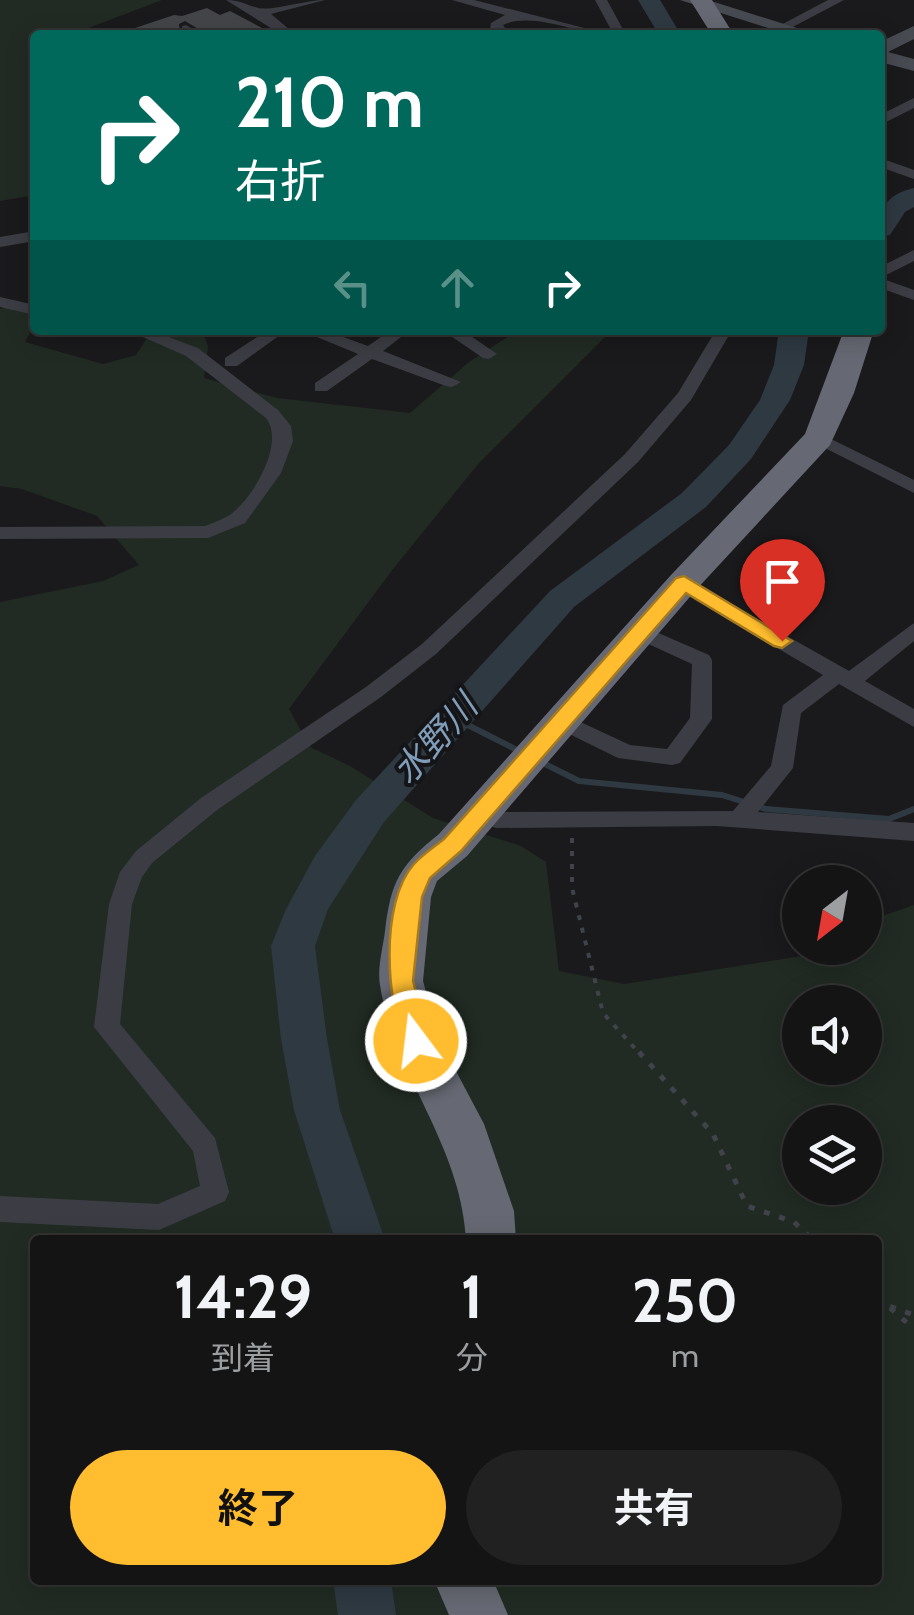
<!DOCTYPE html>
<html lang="ja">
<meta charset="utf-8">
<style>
:root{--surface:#141415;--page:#212122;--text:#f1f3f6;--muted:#9d9ea0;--line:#333334;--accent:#ffbd2f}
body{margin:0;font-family:Cabin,"Noto Sans JP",sans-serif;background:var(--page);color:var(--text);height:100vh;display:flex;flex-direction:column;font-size:38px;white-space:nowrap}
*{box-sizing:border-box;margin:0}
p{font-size:32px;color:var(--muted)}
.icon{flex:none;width:55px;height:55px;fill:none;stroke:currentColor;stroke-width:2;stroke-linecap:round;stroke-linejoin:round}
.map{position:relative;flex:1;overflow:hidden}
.sheet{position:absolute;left:30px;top:1235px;width:852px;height:350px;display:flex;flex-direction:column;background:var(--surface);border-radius:10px;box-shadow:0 5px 25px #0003,0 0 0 2px var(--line)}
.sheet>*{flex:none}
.top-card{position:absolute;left:30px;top:30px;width:855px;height:305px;border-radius:10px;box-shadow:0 5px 25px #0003,0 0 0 2px var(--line);background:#00695c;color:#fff;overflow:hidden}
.needle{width:65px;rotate:211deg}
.controls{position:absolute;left:782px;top:865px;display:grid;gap:20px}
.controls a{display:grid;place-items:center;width:100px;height:100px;border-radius:50%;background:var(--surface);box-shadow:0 5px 25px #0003,0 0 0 2px var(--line);font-size:50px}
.pin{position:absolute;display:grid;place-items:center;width:85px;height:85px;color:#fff;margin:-102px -42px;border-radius:50% 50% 50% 0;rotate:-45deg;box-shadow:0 0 10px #0007}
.pin .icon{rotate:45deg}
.me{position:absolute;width:110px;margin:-55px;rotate:345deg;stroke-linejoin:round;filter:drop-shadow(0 0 8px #0008)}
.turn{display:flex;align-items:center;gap:35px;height:210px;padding:0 40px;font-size:45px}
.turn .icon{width:130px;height:130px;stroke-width:2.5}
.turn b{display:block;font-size:70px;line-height:85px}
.lanes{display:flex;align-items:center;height:95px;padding:0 40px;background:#0003;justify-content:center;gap:50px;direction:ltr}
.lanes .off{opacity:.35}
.eta{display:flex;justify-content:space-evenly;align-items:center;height:170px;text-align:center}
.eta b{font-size:60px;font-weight:700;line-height:70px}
.button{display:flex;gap:20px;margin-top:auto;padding:20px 40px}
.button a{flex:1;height:115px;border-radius:60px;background:var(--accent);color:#111;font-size:40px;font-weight:700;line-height:115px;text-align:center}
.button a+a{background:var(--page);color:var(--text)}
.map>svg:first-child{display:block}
.green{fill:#212b23;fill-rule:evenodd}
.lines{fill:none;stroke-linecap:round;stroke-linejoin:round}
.stream{stroke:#2e3942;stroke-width:6}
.river{fill:#2e3942;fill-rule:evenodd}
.building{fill:#444549}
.path-far1{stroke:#404349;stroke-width:4;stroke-dasharray:5 8;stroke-linecap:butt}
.path{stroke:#404349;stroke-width:5;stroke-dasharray:6 10;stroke-linecap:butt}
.street{fill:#3c3d44;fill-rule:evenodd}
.secondary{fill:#484a52;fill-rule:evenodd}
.highway{fill:#666973;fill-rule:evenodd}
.route{fill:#ffbd2f;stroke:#a67b1f;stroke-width:2.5}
.labels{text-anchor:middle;stroke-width:8;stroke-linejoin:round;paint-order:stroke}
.water-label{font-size:35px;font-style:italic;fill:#809eba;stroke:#151518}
</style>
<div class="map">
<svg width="914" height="1615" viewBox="0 0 914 1615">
<rect width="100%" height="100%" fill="#1a1a1c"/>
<!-- green -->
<g class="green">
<polygon points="0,0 162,0 70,35 35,35 35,195 0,201"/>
<path d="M35,301V323L25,342L103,364L136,355L152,330H202L208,346L204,378L277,398L410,413L469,362L518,330H612L479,463L393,569L289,709L310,747L350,766L433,818L521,846L546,862L559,971L624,984L828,952L833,948H865V922L914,905V1615H0V602L103,581L139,565L97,516L22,489L0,486V309ZM800,1002H865V1068H800ZM800,1122H865V1188H800ZM35,1240H878V1580H35Z"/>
</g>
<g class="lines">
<!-- stream -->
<g class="stream">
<polyline points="454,718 521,752"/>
<polyline points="541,762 579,781 722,795 766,809 889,819 914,809"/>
</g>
<!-- river -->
<g class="river">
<polygon points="638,0 660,0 681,35 659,35"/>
<path d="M914,188V207L905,212L890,235L880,237C880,209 884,195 914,188Z"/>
<polygon points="779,330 809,330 804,365 790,400 751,459 706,507 574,607 384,822 328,909 315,946 327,1039 340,1110 385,1240 335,1240 294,1110 281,1039 271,946 286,909 315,856 356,800 550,591 682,493 729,445 760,400 774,365"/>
<polygon points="333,1580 391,1580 396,1615 338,1615"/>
</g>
</g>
<!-- building -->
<polygon class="building" points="207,8 220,15 230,11 275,35 208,35 185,21 179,24 180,35 124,35 123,32 174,15 182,16"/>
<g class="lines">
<!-- path-far1 -->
<polyline class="path-far1" points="572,838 572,888 603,1013 641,1055"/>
<!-- path -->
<g class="path">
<polyline points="639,1052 713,1134 747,1206 794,1222 813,1240"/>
<polyline points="878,1296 889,1306 914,1315"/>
<polyline points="890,1308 914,1329"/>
</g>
<!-- street -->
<g class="street">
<path d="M226,0C240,0 246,5 258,8C273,11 306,0 325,0L271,14L296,35H282Z"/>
<path d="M452,0H474L612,35C578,35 534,11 503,25L510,35H496L490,29L491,23L505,15Z"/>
<polygon points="595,0 607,0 626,35 614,35"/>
<polygon points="828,0 844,0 787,30 777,27"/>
<polygon points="186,25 204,35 182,32 182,26"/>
<polygon points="914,98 914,108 880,125 880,115"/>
<polygon points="880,158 914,170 914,179 880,167"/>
<polygon points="35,231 35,241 0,247 0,237"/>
<polygon points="914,250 914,261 880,278 880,267"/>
<polygon points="880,278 914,290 914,300 880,288"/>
<polygon points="0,297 35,305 35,315 0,307"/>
<path d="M127,330H150L198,348L278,410L291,426L293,441L281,473L245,523L208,538L0,539V527L205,526C213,523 221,520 228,516C252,501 286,443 266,418L186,356Z"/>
<polygon points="268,330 287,330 237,366 225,366 225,358"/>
<polygon points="300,330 324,330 368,346 391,330 410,330 383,351 461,382 452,387 446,386 372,359 327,391 315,391 315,383 358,354"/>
<polygon points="442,330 462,330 497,354 489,359 483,358"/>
<polygon points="716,330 732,330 691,400 638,462 436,654 381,697 217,810 152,863 142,877 132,904 120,1024 215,1138 229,1192 225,1201 159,1230 0,1222 0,1196 158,1204 200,1186 193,1151 94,1027 109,904 120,872 136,851 201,798 366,687 422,644 625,454 678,393"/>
<polygon points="819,433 914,480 914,493 813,442 813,434"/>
<polygon points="683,577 849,671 914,623 914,641 865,681 914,709 914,727 839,684 801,713 793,768 758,812 914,823 914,841 717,826 496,828 470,819 467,813 470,807 478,805 498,812 733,811 771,766 783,705 823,675 676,588 673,583"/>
<polygon points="640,625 709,655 712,660 712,719 680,763 672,765 618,758 553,726 550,721 561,713 630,745 667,749 690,718 692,664 633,637 630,632 633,627"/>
</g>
<!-- secondary -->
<g class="secondary">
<polygon points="680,0 708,0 819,35 790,35"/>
<polygon points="914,26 914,39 888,52 914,59 914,71 880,62 880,42"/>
</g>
<!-- highway -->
<g class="highway">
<polygon points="690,0 712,0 734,35 712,35"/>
<path d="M844,330H874L854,393L830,445L695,591L467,856L437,881L431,897L423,981L439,1039L484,1124L514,1211L516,1240H466C461,1144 394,1075 380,985C377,968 383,948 385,931C391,881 400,865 439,834L671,575L805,434Z"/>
<polygon points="434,1580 493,1580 508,1615 449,1615"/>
</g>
</g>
<!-- route -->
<path class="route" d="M684,576L792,641L782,648L774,646L686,593L461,851L430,878L422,897L413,981L429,1041L426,1049L416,1052L407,1049C386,1005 379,903 414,864C422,855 434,847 444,839L676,578Z"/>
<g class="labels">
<!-- water labels -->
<g class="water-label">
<text transform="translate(435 739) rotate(-48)" y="12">水野川</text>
</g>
</g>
</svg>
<div class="controls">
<a><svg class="needle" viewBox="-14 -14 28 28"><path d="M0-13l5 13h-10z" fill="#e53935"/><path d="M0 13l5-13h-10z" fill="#9d9ea0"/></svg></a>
<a><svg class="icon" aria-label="sound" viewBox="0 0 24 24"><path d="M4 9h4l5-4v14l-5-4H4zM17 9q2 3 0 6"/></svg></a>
<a><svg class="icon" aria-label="layers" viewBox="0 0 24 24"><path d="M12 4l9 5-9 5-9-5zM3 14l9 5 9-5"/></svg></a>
</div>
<div class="pin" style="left:782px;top:641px;background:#d93025"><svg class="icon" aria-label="arrive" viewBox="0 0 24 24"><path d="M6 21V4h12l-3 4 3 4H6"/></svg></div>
<svg class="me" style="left:416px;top:1041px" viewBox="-20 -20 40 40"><circle r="17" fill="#ffbd2f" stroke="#fff" stroke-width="3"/><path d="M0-11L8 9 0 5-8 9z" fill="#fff"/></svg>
<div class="top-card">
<div class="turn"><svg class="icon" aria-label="right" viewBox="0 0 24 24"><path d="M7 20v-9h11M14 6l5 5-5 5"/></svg><div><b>210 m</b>右折</div></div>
<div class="lanes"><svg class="icon off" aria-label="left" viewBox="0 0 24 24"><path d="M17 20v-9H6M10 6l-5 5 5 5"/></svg><svg class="icon off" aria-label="ahead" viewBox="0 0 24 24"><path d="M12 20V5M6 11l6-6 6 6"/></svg><svg class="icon" aria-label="right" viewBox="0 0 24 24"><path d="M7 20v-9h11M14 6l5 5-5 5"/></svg></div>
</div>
<section class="sheet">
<div class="eta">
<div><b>14:29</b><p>到着</p></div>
<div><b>1</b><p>分</p></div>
<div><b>250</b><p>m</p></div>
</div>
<div class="button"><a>終了</a><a>共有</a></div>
</section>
</div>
